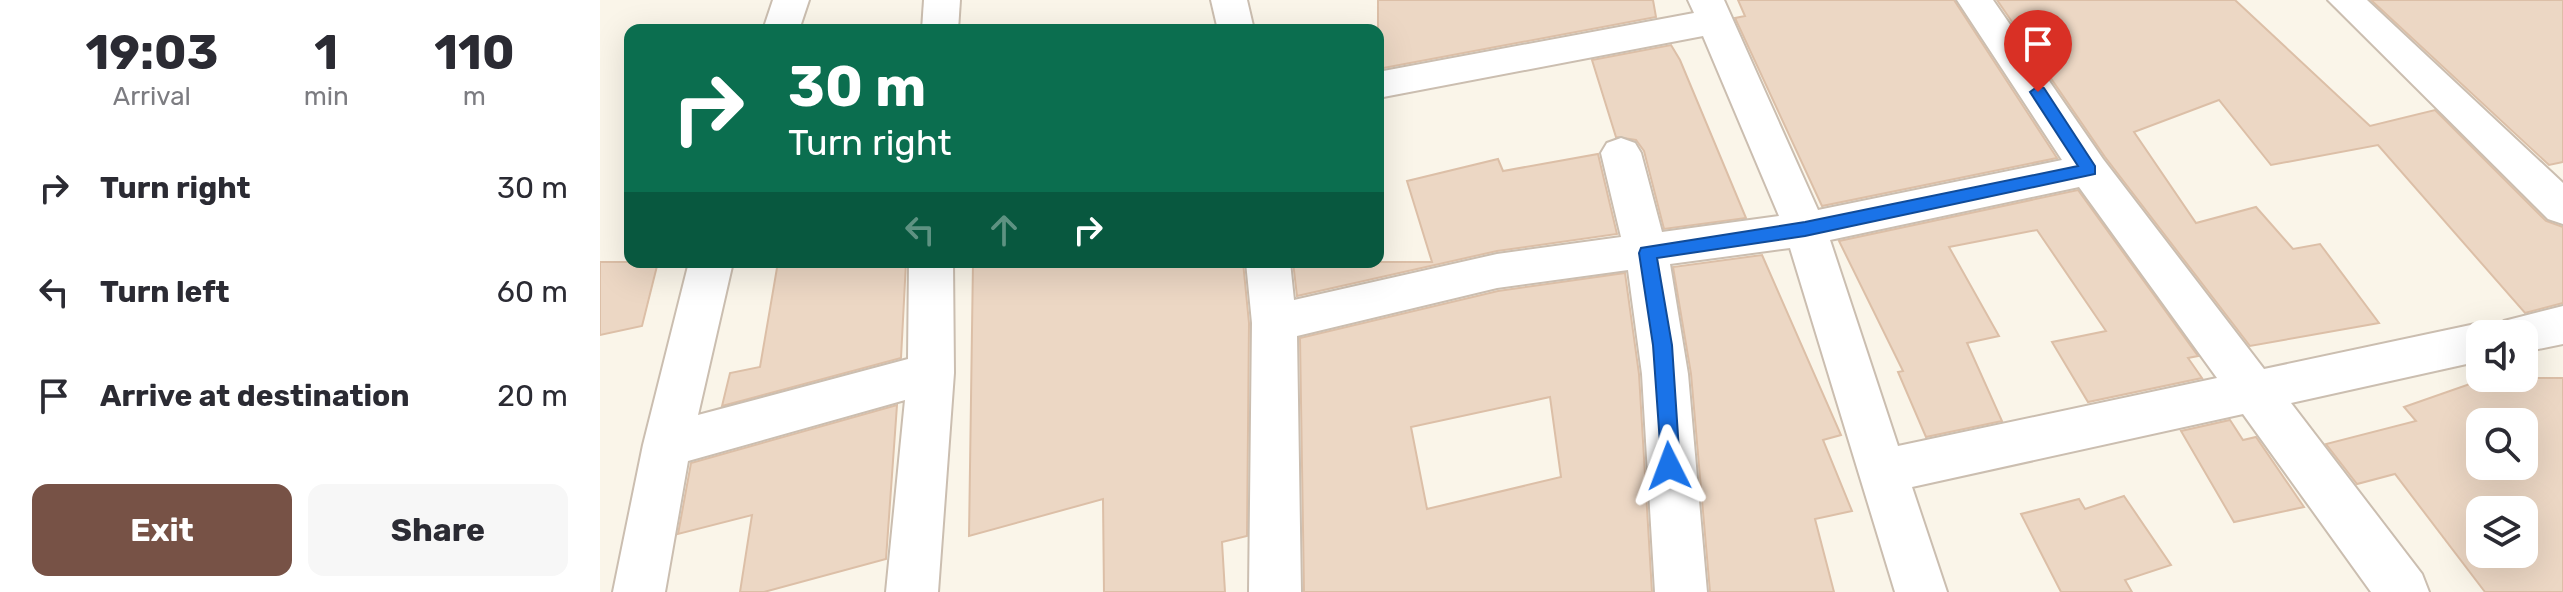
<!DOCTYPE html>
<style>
:root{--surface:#fff;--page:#f7f7f7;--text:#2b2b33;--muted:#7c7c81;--accent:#775246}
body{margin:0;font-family:Rubik,sans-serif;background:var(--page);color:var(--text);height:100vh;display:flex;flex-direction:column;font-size:30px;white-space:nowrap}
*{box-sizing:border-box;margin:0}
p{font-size:26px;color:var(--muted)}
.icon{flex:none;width:44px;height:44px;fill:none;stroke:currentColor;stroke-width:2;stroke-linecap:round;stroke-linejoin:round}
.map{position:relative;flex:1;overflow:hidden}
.details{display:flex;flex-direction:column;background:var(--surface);width:600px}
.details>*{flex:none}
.top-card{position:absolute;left:24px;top:24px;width:760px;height:244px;border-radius:16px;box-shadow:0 8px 32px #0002;background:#0b6e4f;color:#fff;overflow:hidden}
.fabs{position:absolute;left:1866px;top:320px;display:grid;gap:16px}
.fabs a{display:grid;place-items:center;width:72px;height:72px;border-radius:16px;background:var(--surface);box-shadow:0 8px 32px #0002;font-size:40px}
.pin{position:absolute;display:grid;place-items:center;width:68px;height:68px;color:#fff;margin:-82px -34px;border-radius:50% 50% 50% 0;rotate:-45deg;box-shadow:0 0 8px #0007}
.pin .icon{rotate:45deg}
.me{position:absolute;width:88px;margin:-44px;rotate:357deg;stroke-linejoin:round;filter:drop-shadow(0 0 6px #0008)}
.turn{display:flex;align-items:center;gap:28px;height:168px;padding:0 32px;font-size:36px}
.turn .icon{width:104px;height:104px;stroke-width:2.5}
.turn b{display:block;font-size:56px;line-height:68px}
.lanes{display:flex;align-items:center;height:76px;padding:0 32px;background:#0003;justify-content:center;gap:40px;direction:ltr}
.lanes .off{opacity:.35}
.eta{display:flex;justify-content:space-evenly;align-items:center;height:136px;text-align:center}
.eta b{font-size:48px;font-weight:700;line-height:56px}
.action{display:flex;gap:16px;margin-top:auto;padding:16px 32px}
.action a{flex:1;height:92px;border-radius:16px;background:var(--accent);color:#fff;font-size:32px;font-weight:700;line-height:92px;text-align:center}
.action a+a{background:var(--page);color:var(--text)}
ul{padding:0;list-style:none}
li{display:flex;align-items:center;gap:24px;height:104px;padding:0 32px}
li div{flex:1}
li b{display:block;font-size:30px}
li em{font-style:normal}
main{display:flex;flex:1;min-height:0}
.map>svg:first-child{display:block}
.building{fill:#ecd7c4;stroke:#dcbfa7;stroke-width:2;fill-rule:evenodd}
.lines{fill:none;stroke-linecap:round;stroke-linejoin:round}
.street-casing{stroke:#cbbeb0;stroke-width:4}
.street{fill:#fff;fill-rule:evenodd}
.route{fill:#1a73e8;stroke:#114b97;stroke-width:2}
</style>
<main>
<section class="details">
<div class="eta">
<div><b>19:03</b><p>Arrival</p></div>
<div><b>1</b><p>min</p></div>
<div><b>110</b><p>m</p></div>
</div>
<ul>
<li><svg class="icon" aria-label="right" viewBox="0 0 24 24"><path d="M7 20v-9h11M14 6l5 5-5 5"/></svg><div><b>Turn right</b></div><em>30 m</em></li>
<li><svg class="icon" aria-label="left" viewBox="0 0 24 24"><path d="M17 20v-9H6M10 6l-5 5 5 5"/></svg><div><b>Turn left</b></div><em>60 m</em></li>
<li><svg class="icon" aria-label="arrive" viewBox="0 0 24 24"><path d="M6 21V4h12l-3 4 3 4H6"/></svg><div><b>Arrive at destination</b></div><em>20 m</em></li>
</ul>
<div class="action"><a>Exit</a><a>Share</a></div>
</section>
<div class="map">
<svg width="1963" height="592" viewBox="0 0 1963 592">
<rect width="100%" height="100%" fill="#faf5e9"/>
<!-- building -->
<g class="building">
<polygon points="778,0 1053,0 1056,17 778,69"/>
<polygon points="1138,0 1354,0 1457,158 1222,206 1135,18 1145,16"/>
<polygon points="1397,0 1635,0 1770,126 1835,110 1946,221 1963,227 1963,303 1925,313 1778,145 1671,165 1619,100 1534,132 1596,223 1656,207 1693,249 1720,244 1779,323 1650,346 1505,157"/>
<polygon points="1771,0 1963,0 1963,162 1949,165"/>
<polygon points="1071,45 1080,60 1146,218 1064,229 1044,151 1036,140 1016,137 992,60"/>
<polygon points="998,154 1017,234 897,251 697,296 693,262 832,262 807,181 898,159 903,171"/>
<polygon points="1478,190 1598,356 1588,358 1602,378 1488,402 1452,342 1506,331 1437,230 1349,247 1399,336 1367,343 1402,421 1326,437 1298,372 1303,371 1239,241"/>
<polygon points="1162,255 1241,435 1223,440 1252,511 1215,519 1234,592 1110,592 1091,374 1073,267"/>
<polygon points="0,262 58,262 42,326 0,335"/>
<polygon points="178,262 306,262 301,358 122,406 130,373 160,367"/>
<polygon points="373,262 643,262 649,323 647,536 622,542 625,592 504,592 503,499 369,536"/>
<path d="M1025,273L1039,374L1052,592H704L700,338L898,291ZM950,397L961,477L827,509L811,427Z"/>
<path d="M1887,378H1963V592H1885L1795,474L1757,484L1726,444L1816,421L1804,407ZM1880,422H1924V466H1880ZM1880,510H1924V554H1880Z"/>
<polygon points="297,405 286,559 164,592 140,592 152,515 78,534 91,463"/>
<polygon points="1630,420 1643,440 1656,437 1704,507 1634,522 1581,431"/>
<polygon points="1524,496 1571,565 1525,580 1532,592 1461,592 1421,514 1479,499 1485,509"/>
</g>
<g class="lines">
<defs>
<g id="street">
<polygon points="173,0 209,0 199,30 163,30"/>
<polygon points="324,0 360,0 358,30 322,30"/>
<polygon points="611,0 647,0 654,30 618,30"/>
<path d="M1088,0H1124L1218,210L1462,160L1357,0H1393L1503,159L1664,369L1880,323L1898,333L1904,321L1963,306V344L1924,352V334H1880V361L1691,403L1822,574L1829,592H1771L1643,414L1312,487L1347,592H1295L1190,248L1070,264L1088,374L1107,592H1055L1042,374L1028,270L897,288L697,336L701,592H649L652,323L646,262H690L694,300L897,254L1021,237L1001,153L1007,143L1021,138L1035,143L1041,153L1062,232L1179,216L1103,36L778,98V72L1094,13ZM1479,187L1617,378L1298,446L1230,240Z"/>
<polygon points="1728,0 1767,0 1963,183 1963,224 1948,219"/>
<polygon points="89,262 133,262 98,415 308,359 309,262 353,262 354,373 338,592 286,592 305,400 88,461 65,592 13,592 43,445"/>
</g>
</defs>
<!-- street casing -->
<use href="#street" class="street-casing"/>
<!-- street -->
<use href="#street" class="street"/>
</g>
<!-- route -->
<polygon class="route" points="1438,86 1444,88 1495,166 1495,174 1205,236 1057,258 1072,345 1080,466 1077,472 1062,472 1053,345 1039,253 1041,248 1205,222 1478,166 1430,92"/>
</svg>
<div class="fabs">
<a><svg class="icon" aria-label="sound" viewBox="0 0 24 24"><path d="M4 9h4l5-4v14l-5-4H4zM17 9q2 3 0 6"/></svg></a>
<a><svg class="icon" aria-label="search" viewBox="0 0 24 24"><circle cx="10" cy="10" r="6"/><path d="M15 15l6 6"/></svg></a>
<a><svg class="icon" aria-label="layers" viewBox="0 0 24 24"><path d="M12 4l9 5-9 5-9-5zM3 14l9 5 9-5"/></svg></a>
</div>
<div class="pin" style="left:1438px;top:92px;background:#d93025"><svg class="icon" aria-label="arrive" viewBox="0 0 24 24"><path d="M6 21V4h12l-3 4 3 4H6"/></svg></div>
<svg class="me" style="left:1069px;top:466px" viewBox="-20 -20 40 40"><path d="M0-17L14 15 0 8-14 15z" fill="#1a73e8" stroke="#fff" stroke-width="4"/></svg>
<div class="top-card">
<div class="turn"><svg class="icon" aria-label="right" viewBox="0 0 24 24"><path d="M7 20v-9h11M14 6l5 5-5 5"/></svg><div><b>30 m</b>Turn right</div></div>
<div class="lanes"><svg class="icon off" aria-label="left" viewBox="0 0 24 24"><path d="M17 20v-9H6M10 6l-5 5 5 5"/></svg><svg class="icon off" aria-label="ahead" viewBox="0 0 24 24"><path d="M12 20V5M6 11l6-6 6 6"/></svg><svg class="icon" aria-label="right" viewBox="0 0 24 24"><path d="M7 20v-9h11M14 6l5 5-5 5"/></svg></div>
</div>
</div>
</main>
